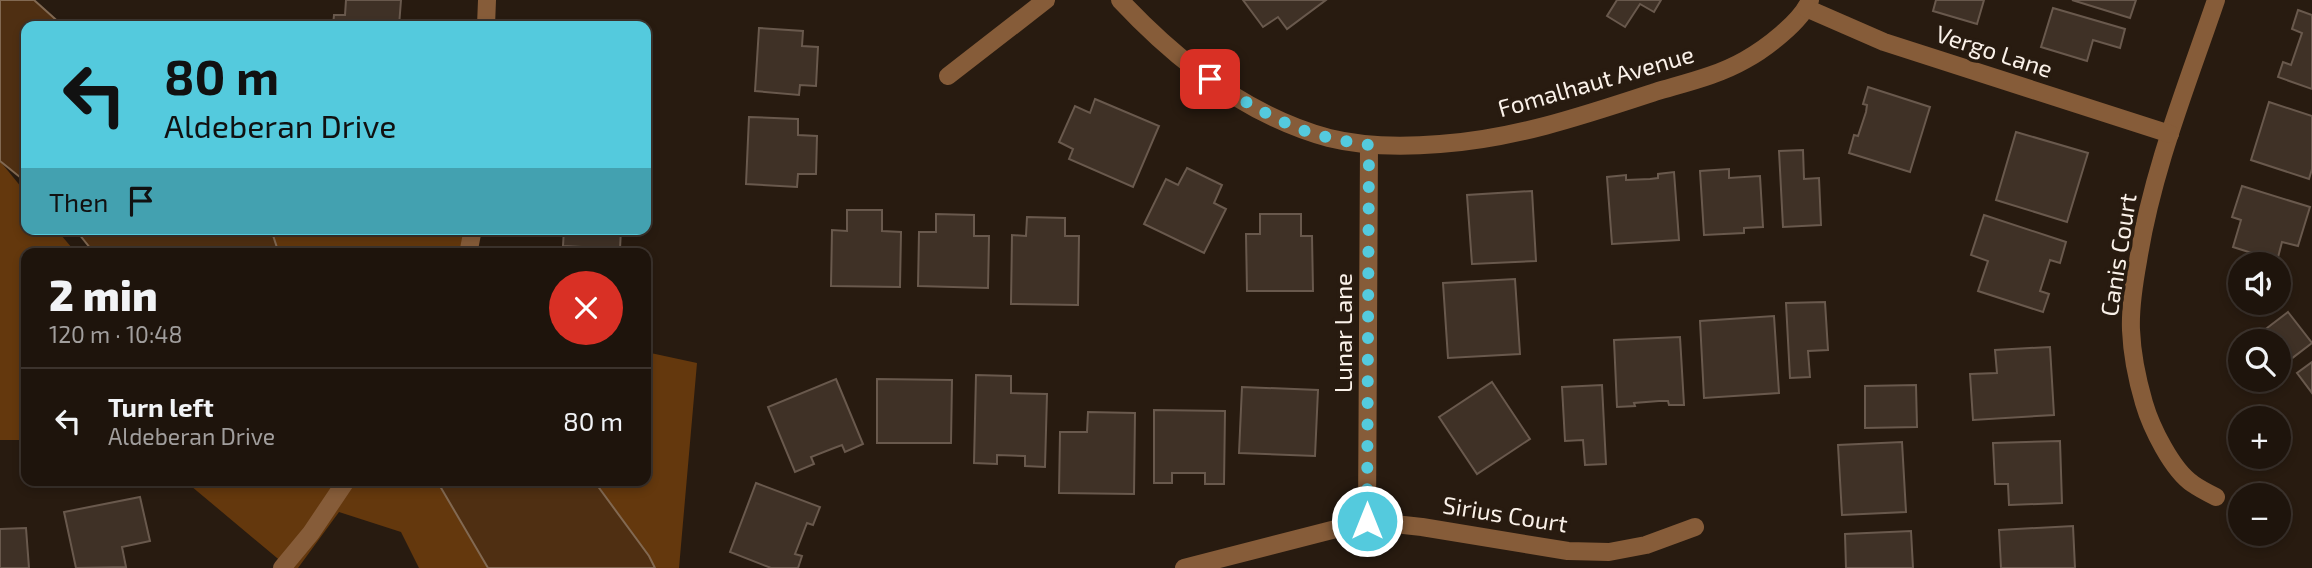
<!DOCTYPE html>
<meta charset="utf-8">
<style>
:root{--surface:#1e140c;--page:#2b211a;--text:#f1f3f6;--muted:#a19e9d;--line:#3c332d}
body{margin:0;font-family:"Exo 2",sans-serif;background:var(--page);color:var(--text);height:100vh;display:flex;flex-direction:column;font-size:26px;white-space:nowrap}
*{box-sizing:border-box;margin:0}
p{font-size:23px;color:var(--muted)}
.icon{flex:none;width:38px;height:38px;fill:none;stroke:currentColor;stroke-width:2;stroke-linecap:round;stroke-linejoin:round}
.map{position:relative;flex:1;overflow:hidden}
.panel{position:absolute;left:21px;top:248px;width:630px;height:238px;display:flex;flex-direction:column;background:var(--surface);border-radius:14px;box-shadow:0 4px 10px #0003,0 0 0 2px var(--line)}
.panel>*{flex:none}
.guide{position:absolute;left:21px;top:21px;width:630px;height:214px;border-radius:14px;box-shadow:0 4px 10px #0003,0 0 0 2px var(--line);background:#54cadd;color:#111;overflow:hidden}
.tools{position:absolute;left:2228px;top:252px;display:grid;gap:14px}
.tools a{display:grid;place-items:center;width:63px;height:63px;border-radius:50%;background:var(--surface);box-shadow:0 4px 10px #0003,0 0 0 2px var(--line);font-size:35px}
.pin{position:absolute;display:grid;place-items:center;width:60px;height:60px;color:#fff;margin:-30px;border-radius:14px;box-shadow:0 4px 10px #0006}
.me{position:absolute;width:77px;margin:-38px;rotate:0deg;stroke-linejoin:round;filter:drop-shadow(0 0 5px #0008)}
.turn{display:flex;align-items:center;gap:24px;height:147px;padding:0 28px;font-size:32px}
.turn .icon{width:91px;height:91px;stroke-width:2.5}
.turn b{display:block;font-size:49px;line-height:60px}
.then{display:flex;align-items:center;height:66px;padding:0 28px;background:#0003;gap:14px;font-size:26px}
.round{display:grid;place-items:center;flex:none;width:74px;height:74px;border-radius:37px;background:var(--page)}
.summary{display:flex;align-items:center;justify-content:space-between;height:119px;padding:0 28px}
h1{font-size:42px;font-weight:800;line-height:52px}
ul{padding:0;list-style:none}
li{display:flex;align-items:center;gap:21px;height:105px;padding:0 28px;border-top:2px solid var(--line)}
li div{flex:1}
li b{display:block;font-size:26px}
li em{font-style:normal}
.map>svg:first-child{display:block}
.green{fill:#64380d}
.water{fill:#4f2f12;stroke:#826952;stroke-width:2}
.building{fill:#3f3126;stroke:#69594d;stroke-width:2}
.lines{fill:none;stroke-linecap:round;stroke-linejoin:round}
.minor{stroke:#865c39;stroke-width:18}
.route{stroke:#54cadd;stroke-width:12;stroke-dasharray:0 21.6}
.labels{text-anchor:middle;stroke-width:7;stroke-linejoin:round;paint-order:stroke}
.street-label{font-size:24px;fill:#faf1e9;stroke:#281b10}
</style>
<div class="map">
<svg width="2312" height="568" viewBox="0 0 2312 568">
<rect width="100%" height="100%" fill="#281b10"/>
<!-- green -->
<g class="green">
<polygon points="0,161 26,193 26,229 56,229 77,254 26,254 26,349 22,347 26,378 26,440 0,440"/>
<polygon points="258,229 469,229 466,254 276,254"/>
<polygon points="646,352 697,363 679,568 419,568 401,532 339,512 298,568 289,568 185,481 646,481"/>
</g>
<!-- water -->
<g class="water">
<polygon points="0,0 34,0 63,26 26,26 26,182 0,161"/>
<polygon points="75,229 271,229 279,254 95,254"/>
<polygon points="437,481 594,481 649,556 655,568 488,568"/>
</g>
<!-- building -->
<g class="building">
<polygon points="346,0 401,0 399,26 333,26 334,15 345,15"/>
<polygon points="1243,0 1326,0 1287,29 1278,17 1263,27"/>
<polygon points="1617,0 1661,0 1654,12 1640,4 1625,27 1607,16"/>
<polygon points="1936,0 1984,0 1977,24 1933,11"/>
<polygon points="2072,0 2136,0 2130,18"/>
<polygon points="2053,8 2125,29 2120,48 2093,40 2087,61 2041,47"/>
<polygon points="2298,10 2312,15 2312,89 2278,77 2283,62 2291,65 2302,33 2292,29"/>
<polygon points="759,28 803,31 802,46 818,47 816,86 800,85 799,95 755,91"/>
<polygon points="1868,87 1930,107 1910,172 1849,153 1854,135 1858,136 1866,112 1867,105 1863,104"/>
<polygon points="1095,99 1159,126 1133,187 1069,159 1073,149 1059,142 1075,106 1090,113"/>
<polygon points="2269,102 2312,116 2312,169 2309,179 2251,160"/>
<polygon points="749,117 798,119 798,135 817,136 816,174 798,174 797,187 746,184"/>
<polygon points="2016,132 2088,153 2067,222 1996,200"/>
<polygon points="1803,150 1804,179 1819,178 1821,225 1783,227 1779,151"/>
<polygon points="1187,168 1222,185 1214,203 1226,209 1204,253 1144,224 1166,179 1178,185"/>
<polygon points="1729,169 1729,178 1760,176 1763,227 1744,228 1744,233 1704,235 1700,171"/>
<polygon points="1674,172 1679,240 1612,244 1607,177 1626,175 1626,180 1650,179 1658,178 1658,174"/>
<polygon points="2242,186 2310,207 2298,246 2282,242 2277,261 2233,247 2241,220 2232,217"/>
<polygon points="1532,191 1536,261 1472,264 1467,195"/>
<polygon points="847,210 882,210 882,231 901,232 900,287 831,286 832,230 847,231"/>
<polygon points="936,214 974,215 974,236 989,236 988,288 918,286 919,232 936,232"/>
<polygon points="1260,214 1301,214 1301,236 1312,236 1313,291 1247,291 1246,234 1260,234"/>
<polygon points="1984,215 2066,242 2060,263 2050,260 2040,291 2049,294 2043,312 1978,291 1988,261 1971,255"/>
<polygon points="1027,217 1065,218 1065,236 1079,236 1078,305 1011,304 1012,235 1026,236"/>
<polygon points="564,229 621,229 620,249 563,246"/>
<polygon points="1515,279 1520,354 1448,358 1443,283"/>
<polygon points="1825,302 1828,350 1808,351 1810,377 1790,378 1786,303"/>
<polygon points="2288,312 2312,343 2278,369 2278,341 2250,341"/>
<polygon points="1774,316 1779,393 1704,398 1700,321"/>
<polygon points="1680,337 1684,405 1669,405 1668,401 1659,401 1634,403 1635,406 1617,407 1614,340"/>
<polygon points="2050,347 2054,415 1973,420 1970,374 1997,373 1995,350"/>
<polygon points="2312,362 2312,393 2297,373"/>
<polygon points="976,375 1011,376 1011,393 1047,394 1045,467 1025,466 1025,456 997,455 997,464 974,463"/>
<polygon points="836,379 863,444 845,452 842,445 834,448 811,457 814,464 795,472 768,407"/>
<polygon points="877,379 952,380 951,443 877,443"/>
<polygon points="2247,380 2265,380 2254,389"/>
<polygon points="1492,382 1530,439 1477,474 1439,417"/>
<polygon points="1602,385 1606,464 1585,465 1583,440 1565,441 1562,387"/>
<polygon points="1916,385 1917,427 1865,428 1865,386"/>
<polygon points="1242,387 1318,390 1315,456 1239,453"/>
<polygon points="1154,410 1225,411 1224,484 1205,484 1205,473 1172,473 1172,483 1154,483"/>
<polygon points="1088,412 1135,413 1134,494 1059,493 1060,432 1087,432"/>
<polygon points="2060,441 2062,503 2009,505 2008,484 1995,484 1993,443"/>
<polygon points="1902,442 1906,512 1842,515 1838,445"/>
<polygon points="756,483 820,507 813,525 807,523 795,554 802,556 798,568 771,568 730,552"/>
<polygon points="140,497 150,541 122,547 126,567 76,568 64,512"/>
<polygon points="2073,526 2075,568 2001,568 1999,530"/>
<polygon points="26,528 29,568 0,568 0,529"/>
<polygon points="1911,531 1913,568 1846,568 1845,534"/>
</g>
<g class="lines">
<!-- minor -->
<g class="minor">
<path d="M1120,0C1177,61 1248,116 1329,138C1365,147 1403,147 1440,144C1514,139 1585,115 1655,92C1685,83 1717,76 1745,60C1765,49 1801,22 1810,0"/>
<path d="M2216,0C2187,85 2152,171 2138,261C2134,283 2130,307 2131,330C2132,355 2137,379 2144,403C2151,427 2172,470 2193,484C2200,489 2208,493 2216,497"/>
<polyline points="1806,8 1884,42 2170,134"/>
<polyline points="486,26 487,0"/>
<polyline points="948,76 1046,0"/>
<polyline points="468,254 473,229"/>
<polyline points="1367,521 1369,145"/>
<polyline points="282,568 311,533 346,481"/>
<polyline points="1184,568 1367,521 1422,527 1568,551 1609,552 1646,545 1695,527"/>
</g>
</g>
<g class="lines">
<!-- route -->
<path class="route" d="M1210,79C1237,97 1266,115 1295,127C1318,137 1344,141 1369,145L1367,521"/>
</g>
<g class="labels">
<!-- street labels -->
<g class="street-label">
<text transform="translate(1994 52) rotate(18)" y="8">Vergo Lane</text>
<text transform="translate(1596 82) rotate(-16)" y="8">Fomalhaut Avenue</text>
<text transform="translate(2119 255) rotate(-81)" y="8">Canis Court</text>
<text transform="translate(1344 333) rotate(-90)" y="8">Lunar Lane</text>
<text transform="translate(1505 515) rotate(9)" y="8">Sirius Court</text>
</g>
</g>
</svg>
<div class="tools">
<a><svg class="icon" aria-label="sound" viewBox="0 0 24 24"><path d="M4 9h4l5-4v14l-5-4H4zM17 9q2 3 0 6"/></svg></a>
<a><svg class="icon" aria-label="search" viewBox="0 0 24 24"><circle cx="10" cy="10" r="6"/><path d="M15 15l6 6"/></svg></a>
<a>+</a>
<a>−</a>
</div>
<div class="pin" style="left:1210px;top:79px;background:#d93025"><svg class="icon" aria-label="arrive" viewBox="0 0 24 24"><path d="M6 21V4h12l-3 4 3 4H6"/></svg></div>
<svg class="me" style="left:1367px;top:521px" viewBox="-20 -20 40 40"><circle r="17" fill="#54cadd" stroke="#fff" stroke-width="3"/><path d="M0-11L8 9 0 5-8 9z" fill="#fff"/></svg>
<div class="guide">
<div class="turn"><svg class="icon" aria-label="left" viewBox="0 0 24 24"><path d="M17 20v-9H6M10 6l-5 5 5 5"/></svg><div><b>80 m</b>Aldeberan Drive</div></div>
<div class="then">Then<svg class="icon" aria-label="arrive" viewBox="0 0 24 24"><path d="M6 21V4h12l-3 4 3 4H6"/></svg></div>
</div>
<section class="panel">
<div class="summary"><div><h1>2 min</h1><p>120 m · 10:48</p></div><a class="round" style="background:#d93025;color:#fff"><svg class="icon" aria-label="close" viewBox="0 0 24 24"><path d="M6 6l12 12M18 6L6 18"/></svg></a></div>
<ul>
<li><svg class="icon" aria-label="left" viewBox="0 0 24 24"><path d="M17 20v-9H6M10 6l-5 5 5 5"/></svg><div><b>Turn left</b><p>Aldeberan Drive</p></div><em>80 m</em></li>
</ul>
</section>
</div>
